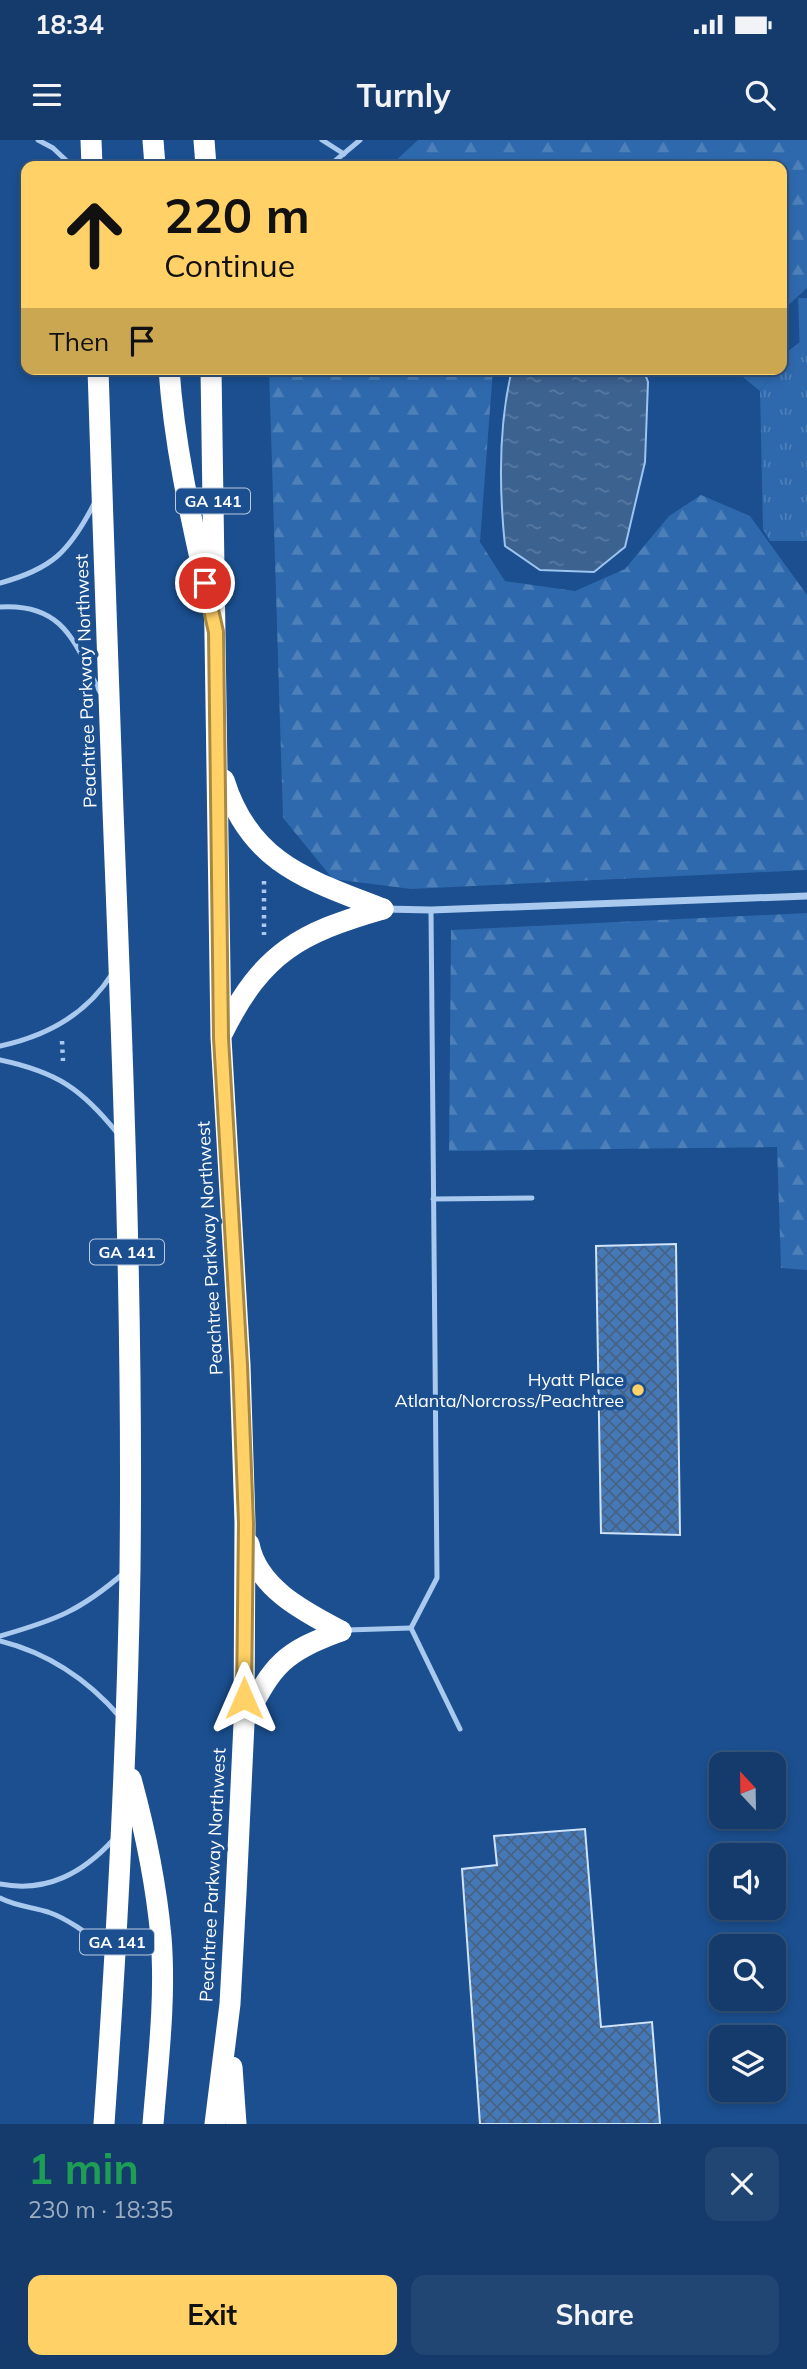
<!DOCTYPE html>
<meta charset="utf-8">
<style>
:root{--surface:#143b6b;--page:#214673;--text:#f1f3f6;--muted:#9dadc1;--line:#33557e;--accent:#ffd166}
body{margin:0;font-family:Mulish,sans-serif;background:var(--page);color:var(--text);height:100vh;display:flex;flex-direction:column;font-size:26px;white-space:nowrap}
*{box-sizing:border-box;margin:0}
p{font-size:23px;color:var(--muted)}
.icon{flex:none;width:38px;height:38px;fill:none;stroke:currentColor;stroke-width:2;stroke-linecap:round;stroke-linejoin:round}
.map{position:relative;height:1984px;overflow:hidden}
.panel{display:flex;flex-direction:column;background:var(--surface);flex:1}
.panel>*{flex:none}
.guide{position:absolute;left:21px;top:21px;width:766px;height:214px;border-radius:14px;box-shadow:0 4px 10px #0003,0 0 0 2px var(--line);background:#ffd166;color:#111;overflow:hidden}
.needle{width:46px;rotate:338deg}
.fabs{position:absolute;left:709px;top:1612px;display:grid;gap:14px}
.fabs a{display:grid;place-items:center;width:77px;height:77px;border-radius:14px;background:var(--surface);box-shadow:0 4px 10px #0003,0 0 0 2px var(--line);font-size:35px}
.pin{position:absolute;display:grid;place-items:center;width:60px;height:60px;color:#fff;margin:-30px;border:4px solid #fff;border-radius:50%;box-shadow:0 2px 7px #0007}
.me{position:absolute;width:77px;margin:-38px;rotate:0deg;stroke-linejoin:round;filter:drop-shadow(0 0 5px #0008)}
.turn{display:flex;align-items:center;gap:24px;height:147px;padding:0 28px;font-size:32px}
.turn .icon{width:91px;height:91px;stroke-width:2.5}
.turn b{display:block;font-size:49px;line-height:60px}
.then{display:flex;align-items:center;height:66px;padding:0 28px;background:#0003;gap:14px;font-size:26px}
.round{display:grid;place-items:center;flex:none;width:74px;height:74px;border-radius:14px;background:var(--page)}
.head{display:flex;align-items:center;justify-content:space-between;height:119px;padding:0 28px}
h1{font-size:42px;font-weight:700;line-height:52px;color:#1e9e55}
.cta{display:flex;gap:14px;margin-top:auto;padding:14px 28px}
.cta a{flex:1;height:80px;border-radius:14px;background:var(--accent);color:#111;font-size:28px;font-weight:700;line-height:80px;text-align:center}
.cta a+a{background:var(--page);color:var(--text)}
.status{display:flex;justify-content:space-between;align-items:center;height:49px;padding:0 35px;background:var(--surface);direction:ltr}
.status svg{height:19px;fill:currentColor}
header{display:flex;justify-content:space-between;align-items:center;height:91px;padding:0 28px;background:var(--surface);font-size:32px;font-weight:700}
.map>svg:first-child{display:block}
.grass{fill:url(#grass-tufts)}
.forest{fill:url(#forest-firs)}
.garden{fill:#2e69ad}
.water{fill:url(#water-ripples);stroke:#9cc4f0;stroke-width:2}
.building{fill:url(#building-cross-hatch);stroke:#cfe3fa;stroke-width:2}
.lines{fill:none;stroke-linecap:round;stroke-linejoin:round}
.path{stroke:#a9c9ee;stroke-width:4.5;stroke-dasharray:3.5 5;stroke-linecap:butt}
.lane{stroke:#a9c9ee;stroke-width:5}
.street{stroke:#a9c9ee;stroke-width:7}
.highway{stroke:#fff;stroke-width:21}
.route-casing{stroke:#a68842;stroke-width:18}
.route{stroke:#ffd166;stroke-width:12}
.poi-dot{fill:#ffd166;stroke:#1b4f8f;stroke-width:2.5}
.labels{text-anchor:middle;stroke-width:7;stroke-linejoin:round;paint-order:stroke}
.shield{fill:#1b4f8f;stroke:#bbcadd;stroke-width:2}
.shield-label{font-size:16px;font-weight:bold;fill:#fff}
.street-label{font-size:18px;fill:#fff;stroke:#1b4f8f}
.poi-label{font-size:18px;fill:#fff;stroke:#1b4f8f;text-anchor:end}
</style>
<div class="status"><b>18:34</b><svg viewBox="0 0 49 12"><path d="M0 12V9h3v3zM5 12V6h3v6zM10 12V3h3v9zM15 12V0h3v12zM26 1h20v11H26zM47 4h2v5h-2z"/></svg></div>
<header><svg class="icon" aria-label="menu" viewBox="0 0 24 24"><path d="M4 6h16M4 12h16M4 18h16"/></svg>Turnly<svg class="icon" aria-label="search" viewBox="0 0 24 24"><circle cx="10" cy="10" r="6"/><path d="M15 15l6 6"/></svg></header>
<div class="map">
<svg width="807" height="1984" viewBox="0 0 807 1984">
<defs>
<pattern id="grass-tufts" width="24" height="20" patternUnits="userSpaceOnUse" patternTransform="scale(1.75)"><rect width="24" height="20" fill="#2e69ad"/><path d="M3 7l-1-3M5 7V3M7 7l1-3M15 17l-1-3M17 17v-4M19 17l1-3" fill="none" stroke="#4d80b9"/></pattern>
<pattern id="forest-firs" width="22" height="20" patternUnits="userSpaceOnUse" patternTransform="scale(1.75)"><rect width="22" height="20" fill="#2e69ad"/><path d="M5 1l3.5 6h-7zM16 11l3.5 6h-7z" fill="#4d80b9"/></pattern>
<pattern id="water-ripples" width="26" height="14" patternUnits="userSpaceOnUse" patternTransform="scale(1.75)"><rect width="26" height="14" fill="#3c6290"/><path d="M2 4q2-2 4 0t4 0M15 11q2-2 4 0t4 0" fill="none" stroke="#597aa1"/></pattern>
<pattern id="building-cross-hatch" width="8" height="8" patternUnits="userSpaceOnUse" patternTransform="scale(1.75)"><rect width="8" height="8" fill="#4478b7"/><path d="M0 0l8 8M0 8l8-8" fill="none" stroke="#486282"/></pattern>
</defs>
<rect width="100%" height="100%" fill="#1b4f8f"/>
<!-- grass -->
<polygon class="grass" points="800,202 800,216 807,216 807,401 770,401 763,389 760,251 778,229 782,229 782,224 787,219 783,215"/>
<!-- forest -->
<g class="forest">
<polygon points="418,0 807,0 807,148 782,171 782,26 390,26"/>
<polygon points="269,229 493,229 480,402 505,441 575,451 625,429 669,376 701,355 750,376 807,455 807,730 411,749 333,739 283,678"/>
<polygon points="807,773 807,1130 781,1128 777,1007 449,1011 451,790"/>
</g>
<!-- garden -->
<g class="garden">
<polygon points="798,158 807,158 807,216 800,216"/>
<polygon points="733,229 778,229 760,251"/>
</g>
<!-- water -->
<path class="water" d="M512,229H643L648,242L645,322L625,407L594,432L540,430L505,406C499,348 498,287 512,229Z"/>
<!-- building -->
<g class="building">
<polygon points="676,1104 680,1395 601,1393 596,1106"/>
<polygon points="585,1689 601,1887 652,1882 660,1984 480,1984 462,1729 497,1725 494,1696"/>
</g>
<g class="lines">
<!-- path -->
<g class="path">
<polyline points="264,741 264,795"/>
<polyline points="62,901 63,921"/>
</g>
<!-- lane -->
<g class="lane">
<polyline points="38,0 53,8 72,26"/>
<polyline points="322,0 344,14"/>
<polyline points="329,26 360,0"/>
<path d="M0,443C52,429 69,412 94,364"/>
<path d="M0,467C65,463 75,504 100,552"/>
<path d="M0,906C47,896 86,875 112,834"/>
<path d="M0,920C57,932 82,949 118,994"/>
<polyline points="433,1059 532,1058"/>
<polyline points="411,1488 437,1438 431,770"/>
<polyline points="411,1488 460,1589"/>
<polyline points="347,1490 411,1488"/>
<path d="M0,1496C56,1480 80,1471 125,1432"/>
<path d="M0,1501C48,1513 88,1540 120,1577"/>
<path d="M0,1744C47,1753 83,1733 114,1699"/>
<path d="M0,1758C15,1766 32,1767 48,1772C71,1780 90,1796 109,1811"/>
</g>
<!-- street -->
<polyline class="street" points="384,769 431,770 807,756"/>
<!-- highway -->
<g class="highway">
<polyline points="91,0 92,26"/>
<polyline points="153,0 155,26"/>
<polyline points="204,0 206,26"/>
<path d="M98,229C103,376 107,523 113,670C123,923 133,1176 130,1429C127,1614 117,1799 104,1984"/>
<path d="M169,229C174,303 190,374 206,445"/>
<polyline points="211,229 221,898 240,1225 245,1383 244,1583 236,1753 230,1864 215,1984"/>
<path d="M224,640C250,724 309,740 383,769"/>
<path d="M223,892C263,812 300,793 383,769"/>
<path d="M249,1404C257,1448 305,1472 341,1491"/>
<path d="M246,1578C273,1524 284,1512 341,1491"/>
<path d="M131,1639C145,1690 156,1743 161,1797C166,1858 158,1922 153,1984"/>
<polyline points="232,1927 236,1984"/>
</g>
</g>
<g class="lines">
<defs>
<polyline id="route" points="205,443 216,492 221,898 240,1225 246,1383 244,1558"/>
</defs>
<!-- route casing -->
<use href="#route" class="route-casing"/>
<!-- route -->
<use href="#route" class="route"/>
</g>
<!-- markers -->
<circle class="poi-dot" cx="638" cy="1250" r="7"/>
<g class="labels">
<!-- shield labels -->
<g class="shield">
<rect x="176" y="348.5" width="74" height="25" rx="5"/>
<rect x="90" y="1099.5" width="74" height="25" rx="5"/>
<rect x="80" y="1789.5" width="74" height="25" rx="5"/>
</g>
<g class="shield-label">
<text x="213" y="367">GA 141</text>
<text x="127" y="1118">GA 141</text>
<text x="117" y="1808">GA 141</text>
</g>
<!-- street labels -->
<g class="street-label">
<text transform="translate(86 541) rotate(-92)" y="6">Peachtree Parkway Northwest</text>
<text transform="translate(210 1108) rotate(-93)" y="6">Peachtree Parkway Northwest</text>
<text transform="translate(213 1735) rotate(-87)" y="6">Peachtree Parkway Northwest</text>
</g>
<!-- poi labels -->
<g class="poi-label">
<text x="624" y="1246">Hyatt Place<tspan x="624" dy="21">Atlanta/Norcross/Peachtree</tspan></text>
</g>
</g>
</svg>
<div class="fabs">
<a><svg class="needle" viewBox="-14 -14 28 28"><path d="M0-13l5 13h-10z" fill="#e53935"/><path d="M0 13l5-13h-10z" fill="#9dadc1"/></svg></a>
<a><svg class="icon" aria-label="sound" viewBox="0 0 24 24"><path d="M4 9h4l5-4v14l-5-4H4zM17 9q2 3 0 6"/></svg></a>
<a><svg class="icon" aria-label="search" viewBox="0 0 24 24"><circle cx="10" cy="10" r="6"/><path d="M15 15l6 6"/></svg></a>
<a><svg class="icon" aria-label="layers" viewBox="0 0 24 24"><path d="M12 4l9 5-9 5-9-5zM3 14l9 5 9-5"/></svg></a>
</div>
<div class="pin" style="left:205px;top:443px;background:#d93025"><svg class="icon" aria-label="arrive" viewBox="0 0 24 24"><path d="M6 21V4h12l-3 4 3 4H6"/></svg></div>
<svg class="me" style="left:244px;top:1558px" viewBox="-20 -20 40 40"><path d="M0-17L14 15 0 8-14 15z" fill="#ffd166" stroke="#fff" stroke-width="4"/></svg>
<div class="guide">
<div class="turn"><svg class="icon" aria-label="ahead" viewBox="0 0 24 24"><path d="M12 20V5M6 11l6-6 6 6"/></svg><div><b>220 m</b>Continue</div></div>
<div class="then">Then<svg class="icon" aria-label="arrive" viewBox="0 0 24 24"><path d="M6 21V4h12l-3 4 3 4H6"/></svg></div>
</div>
</div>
<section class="panel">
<div class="head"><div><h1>1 min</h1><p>230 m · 18:35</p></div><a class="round"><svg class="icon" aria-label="close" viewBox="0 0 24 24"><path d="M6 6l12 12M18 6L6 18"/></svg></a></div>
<div class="cta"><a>Exit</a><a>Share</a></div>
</section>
